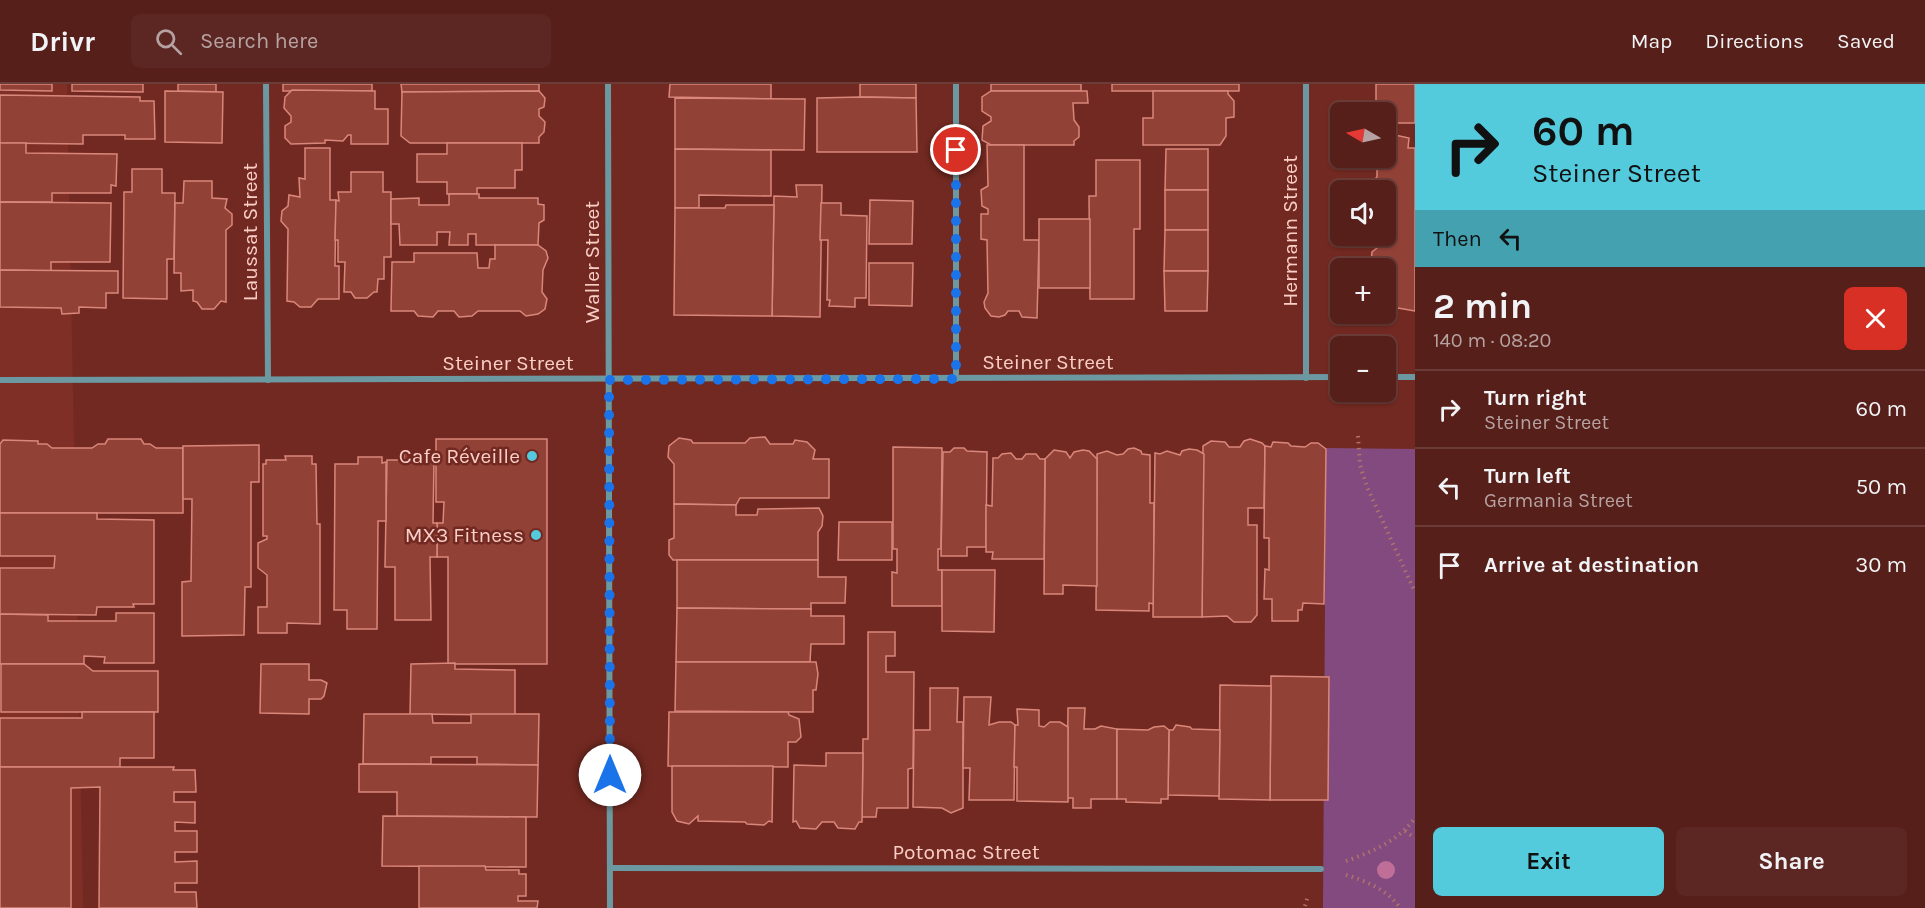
<!DOCTYPE html>
<meta charset="utf-8">
<style>
:root{--surface:#561f19;--page:#5c2722;--text:#f1f3f6;--muted:#b6a2a2;--line:#6c3d38;--accent:#54cadd}
body{margin:0;font-family:Karla,sans-serif;background:var(--page);color:var(--text);height:100vh;display:flex;flex-direction:column;font-size:22px;white-space:nowrap}
*{box-sizing:border-box;margin:0}
p{font-size:20px;color:var(--muted)}
.icon{flex:none;width:33px;height:33px;fill:none;stroke:currentColor;stroke-width:2;stroke-linecap:round;stroke-linejoin:round}
.map{position:relative;flex:1;overflow:hidden}
.sheet{display:flex;flex-direction:column;background:var(--surface);width:510px}
.sheet>*{flex:none}
.top-card{background:#54cadd;color:#111;overflow:hidden}
.needle{width:39px;rotate:279deg}
.fabs{position:absolute;left:1330px;top:18px;display:grid;gap:12px}
.fabs a{display:grid;place-items:center;width:66px;height:66px;border-radius:9px;background:var(--surface);box-shadow:0 2px 4px #0004,0 0 0 2px var(--line);font-size:30px}
.pin{position:absolute;display:grid;place-items:center;width:51px;height:51px;color:#fff;margin:-26px;border:3px solid #fff;border-radius:50%;box-shadow:0 2px 6px #0007}
.me{position:absolute;width:66px;margin:-33px;rotate:0deg;stroke-linejoin:round;filter:drop-shadow(0 0 4px #0008)}
.turn{display:flex;align-items:center;gap:21px;height:126px;padding:0 18px;font-size:27px}
.turn .icon{width:78px;height:78px;stroke-width:2.5}
.turn b{display:block;font-size:42px;line-height:51px}
.then{display:flex;align-items:center;height:57px;padding:0 18px;background:#0003;gap:12px;font-size:22px}
.round{display:grid;place-items:center;flex:none;width:63px;height:63px;border-radius:9px;background:var(--page)}
.overview{display:flex;align-items:center;justify-content:space-between;height:102px;padding:0 18px}
h1{font-size:36px;font-weight:700;line-height:45px}
.button{display:flex;gap:12px;margin-top:auto;padding:12px 18px}
.button a{flex:1;height:69px;border-radius:9px;background:var(--accent);color:#111;font-size:24px;font-weight:700;line-height:69px;text-align:center}
.button a+a{background:var(--page);color:var(--text)}
ul{padding:0;list-style:none}
li{display:flex;align-items:center;gap:18px;height:78px;padding:0 18px;border-top:2px solid var(--line)}
li div{flex:1}
li b{display:block;font-size:22px}
li em{font-style:normal}
header{display:flex;align-items:center;gap:36px;box-sizing:border-box;height:84px;padding:0 30px;background:var(--surface);border-bottom:2px solid var(--line)}
header strong{font-size:28px}
nav{display:flex;gap:33px;margin-inline-start:auto;font-size:21px}
.search{width:420px;height:54px;background:var(--page);display:flex;align-items:center;gap:15px;box-sizing:border-box;padding:0 21px;border-radius:9px;color:var(--muted);font-size:22px}
main{display:flex;flex:1;min-height:0}
.map>svg:first-child{display:block}
.built{fill:#802f26}
.green{fill:#834a80}
.building{fill:#924137;stroke:#da877b;stroke-width:1.5}
.lines{fill:none;stroke-linecap:round;stroke-linejoin:round}
.path{stroke:#af736b;stroke-width:4;stroke-dasharray:1.5 4.5;stroke-linecap:butt}
.street{stroke:#6c99a1;stroke-width:6}
.tree{fill:#be6e97}
.route{stroke:#1a73e8;stroke-width:10;stroke-dasharray:0 18}
.poi-dot{fill:#54cadd;stroke:#722921;stroke-width:2}
.labels{text-anchor:middle;stroke-width:5;stroke-linejoin:round;paint-order:stroke}
.street-label{font-size:21px;fill:#facec6;stroke:#722921}
.poi-label{font-size:21px;fill:#facec6;stroke:#722921;text-anchor:end}
</style>
<header>
<strong>Drivr</strong>
<div class="search"><svg class="icon" aria-label="search" viewBox="0 0 24 24"><circle cx="10" cy="10" r="6"/><path d="M15 15l6 6"/></svg>Search here</div>
<nav><a>Map</a><a>Directions</a><a>Saved</a></nav>
</header>
<main>
<div class="map">
<svg width="1415" height="824" viewBox="0 0 1415 824">
<rect width="100%" height="100%" fill="#722921"/>
<!-- built -->
<polygon class="built" points="0,0 67,0 83,824 0,824"/>
<!-- green -->
<polygon class="green" points="1326,364 1415,365 1415,824 1323,824"/>
<!-- building -->
<g class="building">
<polygon points="0,0 52,0 52,7 0,6"/>
<polygon points="72,0 143,0 143,8 72,7"/>
<polygon points="178,0 216,0 216,8 178,7"/>
<rect x="283" y="0" width="89" height="7"/>
<polygon points="401,0 539,0 539,7 402,8"/>
<polygon points="670,0 771,0 771,15 669,13"/>
<polygon points="860,0 916,0 916,14 860,13"/>
<rect x="991" y="0" width="90" height="7"/>
<rect x="1112" y="0" width="127" height="7"/>
<polygon points="1376,0 1415,0 1415,39 1386,39 1386,28 1376,28"/>
<polygon points="292,6 375,7 375,25 388,25 388,60 351,60 351,51 348,51 343,57 325,56 325,59 291,60 285,54 285,42 291,38 291,32 284,24 285,13"/>
<polygon points="165,7 223,8 222,59 165,58"/>
<polygon points="539,7 545,14 544,23 539,25 539,32 545,38 544,48 539,53 539,59 410,59 401,52 402,8"/>
<polygon points="991,7 1087,7 1088,19 1073,19 1074,36 1079,43 1079,53 1074,57 1074,61 991,61 982,56 983,42 991,37 991,33 982,27 982,13"/>
<polygon points="1153,7 1228,7 1228,10 1234,17 1234,33 1226,34 1226,52 1220,61 1143,61 1143,34 1153,34"/>
<polygon points="0,11 140,13 140,17 154,17 155,55 125,55 125,51 83,51 83,60 0,59"/>
<polygon points="860,13 916,14 917,68 817,68 817,14"/>
<polygon points="675,14 805,15 804,66 675,65"/>
<polygon points="1386,49 1409,54 1408,64 1415,64 1415,227 1398,224 1386,227 1386,184 1375,184 1371,180 1372,168 1377,164 1376,152 1386,152 1386,106 1370,106 1370,99 1377,93 1377,74 1386,74"/>
<polygon points="0,59 26,59 26,69 117,70 116,102 111,101 111,109 52,109 52,118 0,118"/>
<polygon points="447,59 522,59 522,86 515,86 515,104 477,104 477,110 447,110 447,98 417,98 417,70 447,70"/>
<polygon points="987,61 1024,61 1024,156 1039,156 1037,234 1022,233 1019,227 1008,227 1005,231 999,233 991,232 985,224 984,218 988,209 987,156 981,155 981,130 988,130 988,125 982,122 981,106 988,102"/>
<polygon points="305,64 330,64 330,116 336,116 335,182 339,182 339,215 318,215 311,223 300,223 294,218 287,217 288,145 281,137 282,127 288,122 289,111 300,113 299,94 305,95"/>
<polygon points="675,65 771,66 771,112 699,111 699,124 675,124"/>
<polygon points="1166,65 1208,65 1208,106 1165,106"/>
<polygon points="1096,76 1140,76 1140,145 1134,145 1134,215 1090,215 1089,112 1096,112"/>
<polygon points="132,85 162,85 162,109 175,109 174,175 167,175 167,215 123,214 124,108 132,108"/>
<polygon points="351,88 383,88 383,108 391,108 391,173 384,173 384,195 378,195 377,208 374,208 367,214 355,214 351,208 344,208 345,178 338,178 338,156 335,156 336,116 339,117 338,108 351,108"/>
<polygon points="184,97 212,97 212,114 227,115 225,124 232,130 232,141 226,146 226,218 221,217 214,225 202,225 197,218 193,217 193,206 181,207 181,189 174,189 175,119 183,119"/>
<polygon points="796,101 822,101 820,233 772,232 774,112 797,113"/>
<rect x="1165" y="106" width="43" height="40"/>
<polygon points="449,110 479,110 479,114 538,114 538,120 544,121 544,136 539,139 538,161 476,161 476,150 468,150 468,161 449,161 450,148 437,148 437,161 400,161 399,140 391,140 391,115 419,114 419,121 449,121"/>
<polygon points="870,116 913,117 912,160 869,160"/>
<polygon points="0,118 111,119 110,178 51,178 51,187 0,186"/>
<polygon points="821,119 841,119 841,131 867,132 866,214 855,214 855,223 829,222 830,216 827,216 828,156 820,156"/>
<polygon points="726,121 774,121 772,232 674,231 675,124 725,124"/>
<rect x="1039" y="135" width="51" height="69"/>
<polygon points="1165,146 1208,146 1208,187 1164,187"/>
<polygon points="495,161 538,161 546,167 548,174 543,186 542,208 547,215 545,225 538,230 526,232 520,227 478,227 472,232 459,233 454,227 438,227 433,233 418,232 414,227 391,227 392,178 414,178 414,169 477,169 478,184 489,184 490,175 495,175"/>
<polygon points="869,179 913,179 912,222 869,221"/>
<polygon points="0,186 118,187 118,209 106,209 106,224 79,223 79,229 62,230 61,224 0,223"/>
<polygon points="1164,187 1208,187 1207,227 1165,227"/>
<polygon points="765,353 770,360 793,360 795,356 807,358 815,366 813,375 829,375 829,414 740,414 736,421 674,420 674,380 668,373 669,362 679,354 691,356 693,359 745,359 750,354"/>
<polygon points="108,355 141,355 144,360 150,360 156,364 183,364 183,429 0,429 0,360 3,356 38,357 38,360 47,360 52,364 92,364 98,360 105,360"/>
<polygon points="436,355 547,355 547,580 448,580 448,473 437,473 437,439 443,439 444,418 436,418"/>
<polygon points="1250,355 1262,359 1265,362 1264,424 1248,424 1248,441 1257,441 1257,531 1251,538 1234,538 1227,532 1202,533 1203,362 1211,357 1225,358 1229,363 1240,363 1244,357"/>
<polygon points="1273,358 1288,359 1291,362 1305,363 1311,359 1318,359 1326,365 1324,520 1303,519 1302,526 1298,526 1298,537 1272,537 1272,515 1264,515 1265,485 1269,486 1269,454 1264,454 1265,362 1271,363"/>
<polygon points="259,361 259,398 251,398 251,503 245,503 244,551 182,552 182,498 191,497 192,415 183,415 183,362"/>
<polygon points="893,363 942,364 941,465 938,465 938,486 942,486 942,522 892,522 892,488 897,489 897,465 893,465"/>
<polygon points="954,364 964,364 967,367 987,368 986,463 967,463 967,472 941,472 943,368 950,368"/>
<polygon points="1134,364 1141,367 1142,370 1150,371 1150,419 1154,419 1154,520 1149,519 1149,527 1096,526 1097,370 1107,367 1117,371 1123,370 1128,365"/>
<polygon points="1189,365 1197,366 1204,370 1202,533 1153,533 1155,369 1160,370 1167,367 1180,371 1182,367"/>
<polygon points="1054,366 1066,368 1070,374 1074,368 1083,366 1089,367 1097,375 1097,502 1063,501 1063,510 1044,510 1045,375"/>
<polygon points="404,369 430,369 430,376 434,376 433,439 437,439 437,473 430,473 431,536 395,536 395,483 385,483 387,376 404,376"/>
<polygon points="1011,369 1016,375 1022,375 1026,370 1036,370 1040,375 1045,375 1044,475 992,475 993,468 986,468 986,421 992,422 993,374 998,374 1002,370"/>
<polygon points="285,372 312,372 312,380 316,380 317,440 320,440 320,540 287,539 287,549 258,549 258,523 267,523 267,491 258,484 258,459 267,455 267,452 263,452 263,380 266,380 266,376 286,376"/>
<polygon points="358,373 382,373 382,379 386,378 386,437 378,437 377,545 347,545 347,526 334,526 335,380 358,380"/>
<polygon points="674,420 736,421 736,431 757,431 758,425 819,424 823,432 822,442 818,448 818,476 673,476 669,471 669,456 674,454"/>
<polygon points="0,429 97,429 97,435 154,436 154,520 133,520 134,523 97,523 96,531 0,530 0,484 54,484 55,472 0,472"/>
<polygon points="839,438 892,438 892,476 838,476"/>
<polygon points="677,476 818,476 818,493 846,493 845,519 811,519 811,525 677,524"/>
<polygon points="942,486 995,486 994,548 942,547"/>
<polygon points="677,524 811,525 811,532 844,532 844,560 811,560 810,578 676,578"/>
<polygon points="116,529 154,529 154,579 104,579 105,573 84,572 84,580 0,580 0,530 48,531 48,537 116,537"/>
<polygon points="868,548 895,548 895,572 886,572 886,588 914,588 913,684 908,685 908,724 877,724 876,733 862,733 863,655 868,655"/>
<polygon points="676,578 816,578 818,590 816,606 813,606 813,628 675,627"/>
<polygon points="455,579 455,585 515,586 515,631 410,630 411,580"/>
<polygon points="1,580 84,580 93,587 158,587 158,628 1,628"/>
<polygon points="261,580 309,580 309,596 321,596 327,599 324,612 321,615 309,615 309,630 260,629"/>
<polygon points="1271,592 1329,593 1328,716 1270,716"/>
<polygon points="1220,601 1271,602 1270,716 1219,715"/>
<polygon points="930,604 958,604 957,638 963,638 963,724 951,729 942,724 913,723 914,646 930,646"/>
<polygon points="964,613 991,613 989,641 999,638 1011,638 1015,641 1014,716 969,716 970,684 963,684"/>
<polygon points="1068,624 1085,624 1084,645 1095,645 1101,642 1117,645 1117,715 1091,715 1091,724 1073,724 1073,714 1067,714"/>
<polygon points="1017,625 1039,626 1039,642 1044,643 1050,638 1060,638 1068,643 1068,718 1017,717 1017,683 1014,683 1015,641 1018,641"/>
<polygon points="82,628 154,628 154,674 120,674 120,683 0,683 0,634 82,634"/>
<polygon points="669,628 788,628 789,631 799,635 801,653 796,658 788,658 788,683 668,682"/>
<polygon points="364,630 432,630 433,639 471,639 471,630 539,630 538,681 477,680 477,673 431,673 431,680 363,680"/>
<polygon points="1176,641 1190,643 1192,645 1220,646 1219,712 1168,711 1169,646 1173,646"/>
<polygon points="1164,642 1169,646 1168,715 1161,715 1161,719 1126,718 1126,715 1117,715 1117,645 1148,646 1154,643"/>
<polygon points="826,669 863,669 862,738 859,738 855,745 838,744 834,738 822,738 816,745 800,744 796,737 793,738 794,681 826,682"/>
<polygon points="359,680 538,681 537,733 397,732 397,708 359,708"/>
<polygon points="672,682 773,682 772,738 769,737 764,741 747,740 745,738 698,737 698,732 689,740 677,737 672,728"/>
<polygon points="0,683 174,683 173,686 195,686 196,708 174,708 174,718 195,718 195,739 175,738 175,747 197,747 197,768 175,768 175,778 197,777 197,799 175,799 175,808 196,808 197,824 99,824 100,703 71,704 71,824 0,824"/>
<polygon points="383,732 526,733 526,783 382,782"/>
<polygon points="419,782 485,782 486,786 519,786 519,790 526,790 526,812 518,812 518,817 538,817 537,824 419,824"/>
</g>
<g class="lines">
<!-- path -->
<g class="path">
<polyline points="1358,352 1360,381 1367,403 1415,508"/>
<polyline points="1405,747 1415,754"/>
<path d="M1346,777C1372,768 1398,757 1415,734"/>
<path d="M1346,791C1366,797 1388,806 1400,824"/>
<polyline points="1305,822 1308,812"/>
</g>
<!-- street -->
<g class="street">
<polyline points="266,0 268,296"/>
<polyline points="608,0 610,824"/>
<polyline points="956,0 956,295"/>
<polyline points="1386,293 1415,293"/>
<polyline points="1306,294 1306,0"/>
<polyline points="0,296 1341,293"/>
<polyline points="610,784 1321,785"/>
</g>
</g>
<!-- trees -->
<circle class="tree" cx="1386" cy="786" r="9"/>
<g class="lines">
<!-- route -->
<polyline class="route" points="610,691 609,296 956,295 956,66"/>
</g>
<!-- markers -->
<g class="poi-dot">
<circle cx="532" cy="372" r="6"/>
<circle cx="536" cy="451" r="6"/>
</g>
<g class="labels">
<!-- street labels -->
<g class="street-label">
<text transform="translate(1290 147) rotate(-90)" y="7">Hermann Street</text>
<text transform="translate(250 148) rotate(-90)" y="7">Laussat Street</text>
<text transform="translate(592 178) rotate(-90)" y="7">Waller Street</text>
<text x="1048" y="285">Steiner Street</text>
<text x="508" y="286">Steiner Street</text>
<text x="966" y="775">Potomac Street</text>
</g>
<!-- poi labels -->
<g class="poi-label">
<text x="520" y="379">Cafe Réveille</text>
<text x="524" y="458">MX3 Fitness</text>
</g>
</g>
</svg>
<div class="fabs">
<a><svg class="needle" viewBox="-14 -14 28 28"><path d="M0-13l5 13h-10z" fill="#e53935"/><path d="M0 13l5-13h-10z" fill="#b6a2a2"/></svg></a>
<a><svg class="icon" aria-label="sound" viewBox="0 0 24 24"><path d="M4 9h4l5-4v14l-5-4H4zM17 9q2 3 0 6"/></svg></a>
<a>+</a>
<a>−</a>
</div>
<div class="pin" style="left:956px;top:66px;background:#d93025"><svg class="icon" aria-label="arrive" viewBox="0 0 24 24"><path d="M6 21V4h12l-3 4 3 4H6"/></svg></div>
<svg class="me" style="left:610px;top:691px" viewBox="-20 -20 40 40"><circle r="19" fill="#fff"/><path d="M0-13L10 11 0 6-10 11z" fill="#1a73e8"/></svg>
</div>
<section class="sheet">
<div class="top-card">
<div class="turn"><svg class="icon" aria-label="right" viewBox="0 0 24 24"><path d="M7 20v-9h11M14 6l5 5-5 5"/></svg><div><b>60 m</b>Steiner Street</div></div>
<div class="then">Then<svg class="icon" aria-label="left" viewBox="0 0 24 24"><path d="M17 20v-9H6M10 6l-5 5 5 5"/></svg></div>
</div>
<div class="overview"><div><h1>2 min</h1><p>140 m · 08:20</p></div><a class="round" style="background:#d93025;color:#fff"><svg class="icon" aria-label="close" viewBox="0 0 24 24"><path d="M6 6l12 12M18 6L6 18"/></svg></a></div>
<ul>
<li><svg class="icon" aria-label="right" viewBox="0 0 24 24"><path d="M7 20v-9h11M14 6l5 5-5 5"/></svg><div><b>Turn right</b><p>Steiner Street</p></div><em>60 m</em></li>
<li><svg class="icon" aria-label="left" viewBox="0 0 24 24"><path d="M17 20v-9H6M10 6l-5 5 5 5"/></svg><div><b>Turn left</b><p>Germania Street</p></div><em>50 m</em></li>
<li><svg class="icon" aria-label="arrive" viewBox="0 0 24 24"><path d="M6 21V4h12l-3 4 3 4H6"/></svg><div><b>Arrive at destination</b></div><em>30 m</em></li>
</ul>
<div class="button"><a>Exit</a><a>Share</a></div>
</section>
</main>
